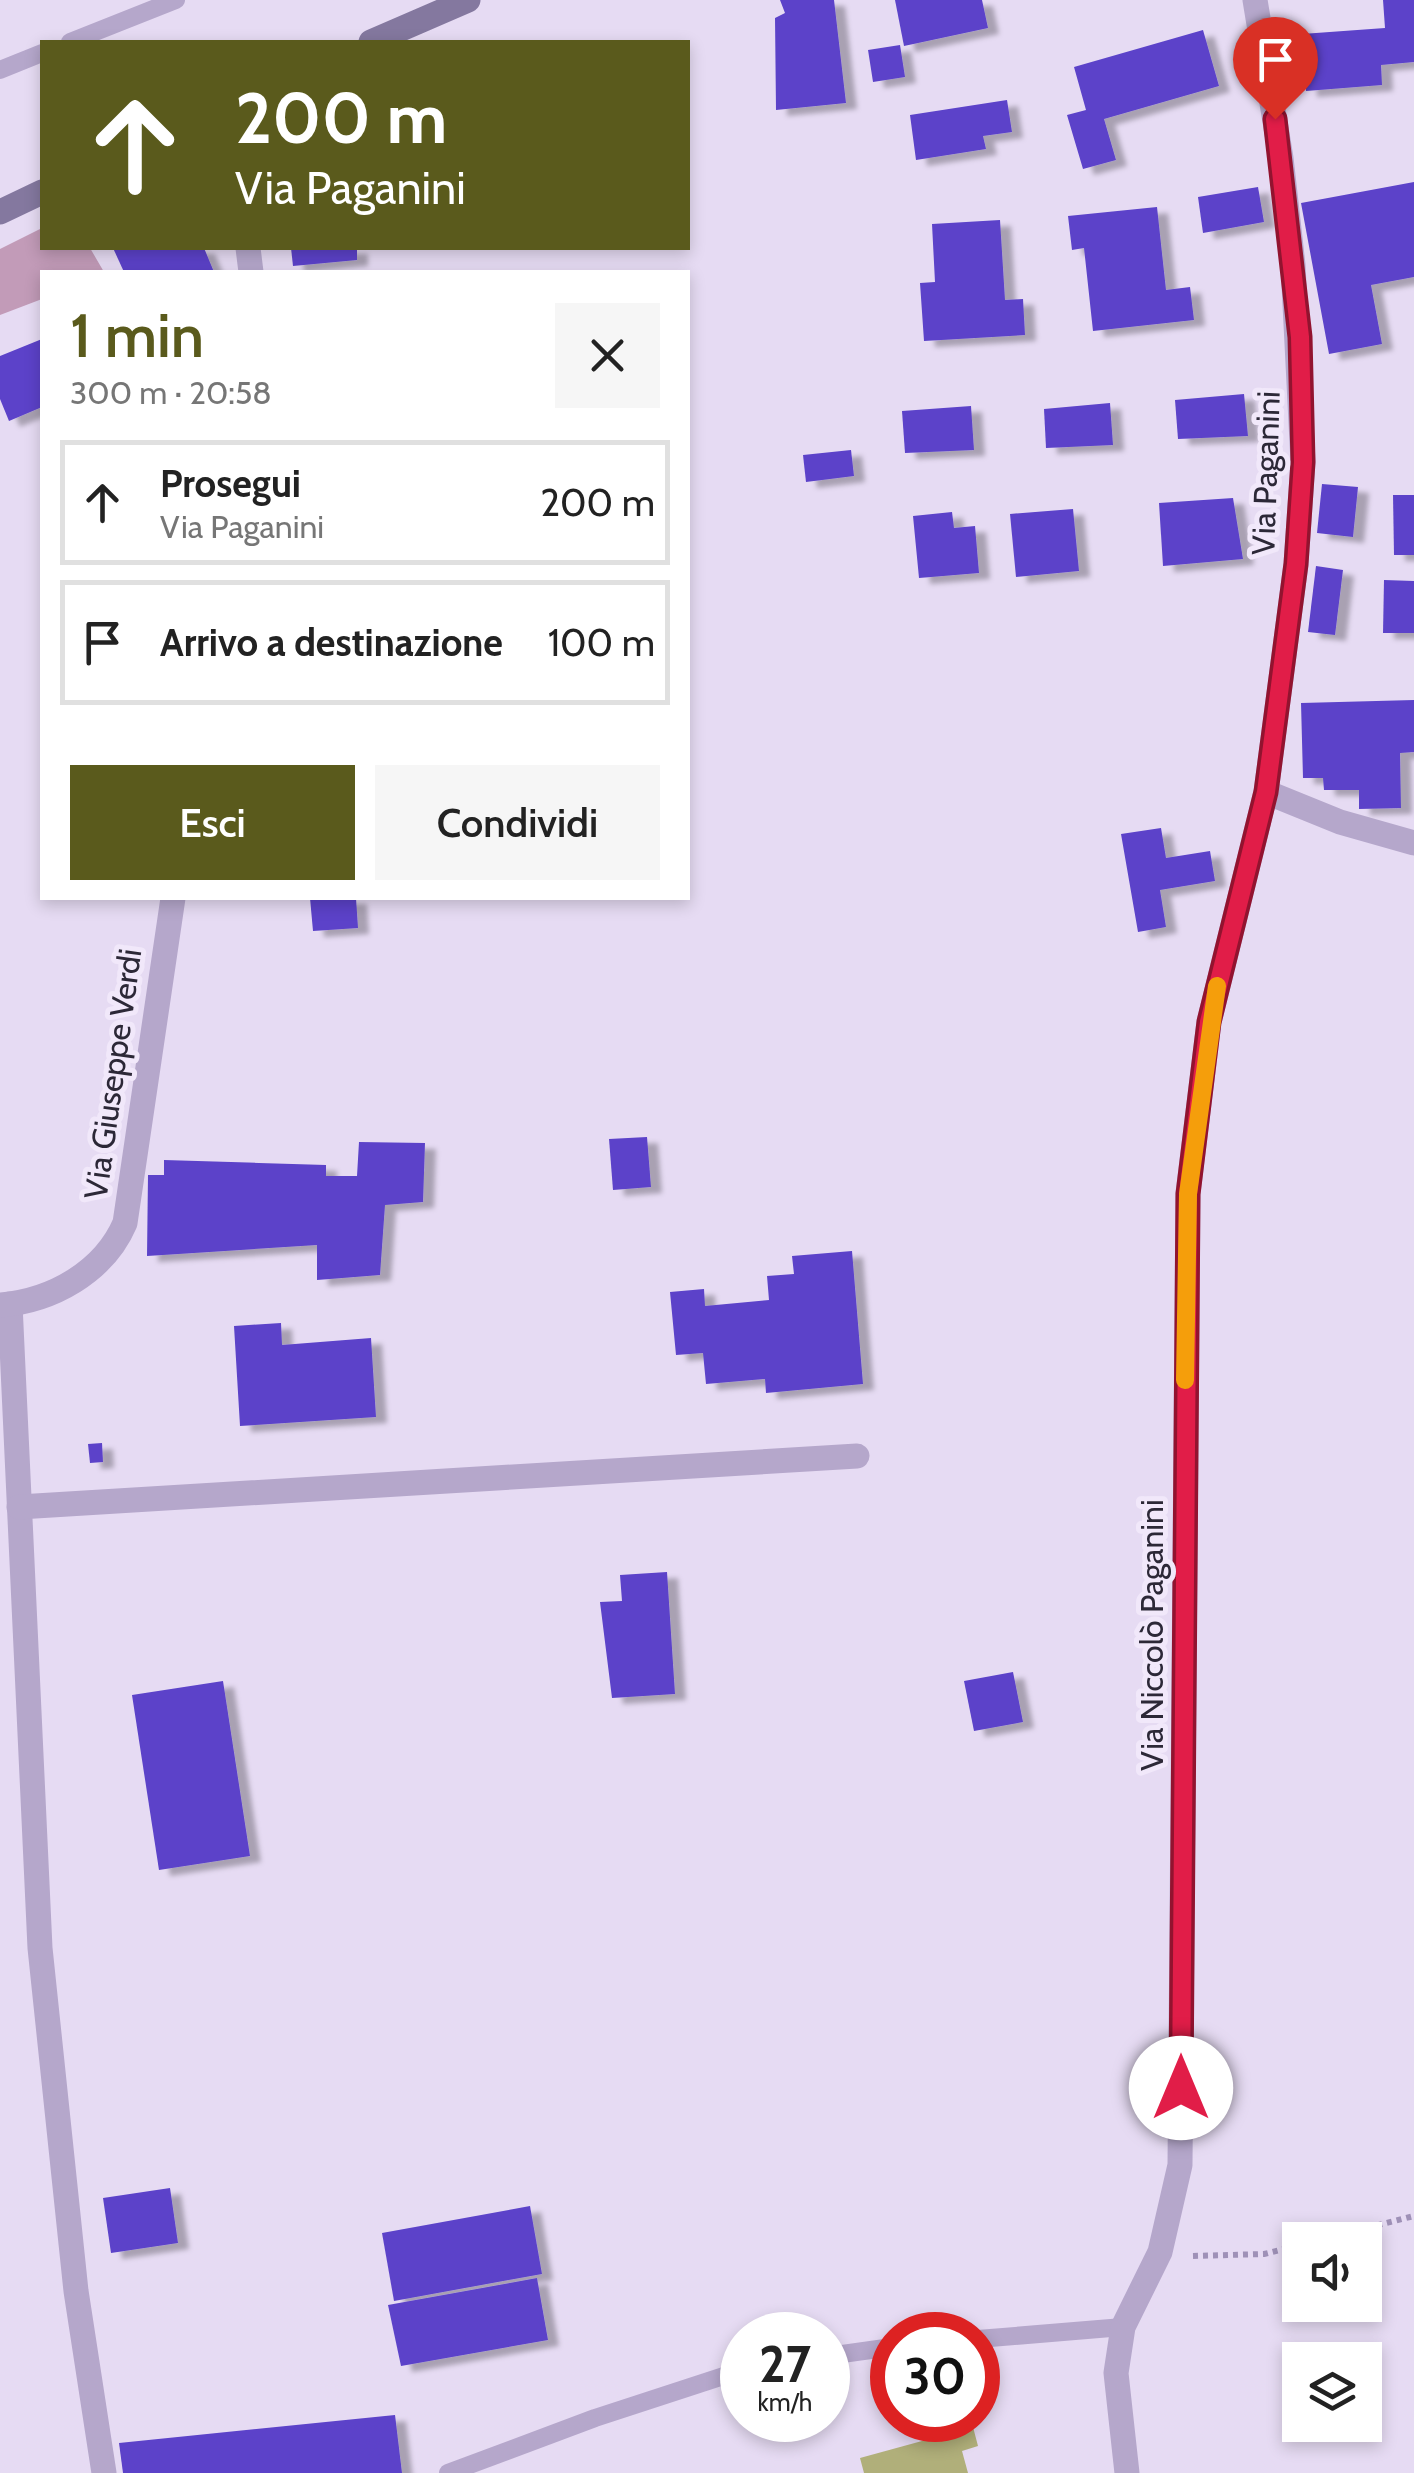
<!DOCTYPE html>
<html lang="it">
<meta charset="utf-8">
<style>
:root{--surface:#fff;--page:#f6f6f6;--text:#222;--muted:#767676;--line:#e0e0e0;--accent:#5a5a1c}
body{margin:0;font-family:Cabin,sans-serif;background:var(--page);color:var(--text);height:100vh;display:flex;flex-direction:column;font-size:38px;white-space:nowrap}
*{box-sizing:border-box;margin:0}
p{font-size:32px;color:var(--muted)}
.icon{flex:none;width:55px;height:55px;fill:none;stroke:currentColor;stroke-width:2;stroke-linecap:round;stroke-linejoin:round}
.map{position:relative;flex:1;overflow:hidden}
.side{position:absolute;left:40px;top:270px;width:650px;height:630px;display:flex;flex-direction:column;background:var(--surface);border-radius:0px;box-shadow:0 5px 15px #0003}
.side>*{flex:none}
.hud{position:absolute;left:40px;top:40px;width:650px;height:210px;border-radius:0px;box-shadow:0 5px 15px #0003;background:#5a5a1c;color:#fff;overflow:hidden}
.tools{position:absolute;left:1282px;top:2222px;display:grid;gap:20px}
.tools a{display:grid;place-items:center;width:100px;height:100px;border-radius:0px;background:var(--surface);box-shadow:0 5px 15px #0003;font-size:50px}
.speed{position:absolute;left:720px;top:2312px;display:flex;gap:20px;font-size:50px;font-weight:700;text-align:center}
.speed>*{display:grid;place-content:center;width:130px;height:130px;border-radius:50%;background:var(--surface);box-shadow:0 5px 15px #0003;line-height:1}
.speed small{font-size:25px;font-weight:400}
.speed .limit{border:15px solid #d22;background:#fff;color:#111}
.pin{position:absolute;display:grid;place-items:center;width:85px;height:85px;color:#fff;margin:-102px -42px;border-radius:50% 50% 50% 0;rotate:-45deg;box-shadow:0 0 10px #0007}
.pin .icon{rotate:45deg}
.me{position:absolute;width:110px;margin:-55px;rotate:0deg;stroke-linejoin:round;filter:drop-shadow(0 0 8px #0008)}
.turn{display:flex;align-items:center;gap:35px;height:210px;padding:0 30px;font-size:45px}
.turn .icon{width:130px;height:130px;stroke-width:2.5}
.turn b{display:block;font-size:70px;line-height:85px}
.round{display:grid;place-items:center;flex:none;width:105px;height:105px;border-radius:0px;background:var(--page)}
.head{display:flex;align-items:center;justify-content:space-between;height:170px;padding:0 30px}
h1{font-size:60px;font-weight:600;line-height:75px;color:var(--accent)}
.button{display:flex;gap:20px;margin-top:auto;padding:20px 30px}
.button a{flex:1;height:115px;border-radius:0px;background:var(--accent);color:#fff;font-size:40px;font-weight:600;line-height:115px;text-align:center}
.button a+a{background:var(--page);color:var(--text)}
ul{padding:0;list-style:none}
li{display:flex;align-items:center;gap:30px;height:125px;margin:0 20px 15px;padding:0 10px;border:5px solid var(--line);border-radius:0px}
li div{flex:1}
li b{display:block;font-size:38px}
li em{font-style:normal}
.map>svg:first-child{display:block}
.green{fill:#c29bb8}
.water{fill:#b0af7a}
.building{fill:#5b43c9;filter:url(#shadow)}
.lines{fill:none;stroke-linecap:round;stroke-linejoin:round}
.path{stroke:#9f91b7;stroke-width:6;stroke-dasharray:5 5;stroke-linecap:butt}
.service{stroke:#b5a7cb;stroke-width:18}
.minor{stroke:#b5a7cb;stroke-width:25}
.secondary{stroke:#84789f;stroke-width:25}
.route-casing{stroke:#92132f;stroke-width:25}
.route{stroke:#e11d48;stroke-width:18}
.slow{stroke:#f59e0b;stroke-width:18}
.labels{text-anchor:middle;stroke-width:10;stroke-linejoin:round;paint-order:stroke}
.street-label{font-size:32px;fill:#2c2837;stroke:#f1e8fa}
</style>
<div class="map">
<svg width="1414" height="2473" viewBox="0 0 1414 2473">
<defs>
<filter id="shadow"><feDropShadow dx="11" dy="6" stdDeviation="2.5" flood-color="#0004"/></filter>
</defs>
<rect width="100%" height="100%" fill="#e6dbf3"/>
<!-- green -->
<polygon class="green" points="42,228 42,248 90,248 104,272 42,272 42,299 0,315 0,249"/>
<!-- water -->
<polygon class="water" points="973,2427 978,2446 962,2451 968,2473 864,2473 860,2458"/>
<!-- building -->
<g class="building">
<polygon points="780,0 834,0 846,103 776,110 775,18 785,13"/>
<polygon points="895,0 982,0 988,28 904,46"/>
<polygon points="1383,0 1414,0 1414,62 1381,65 1382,85 1306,91 1302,34 1385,28"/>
<polygon points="1203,30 1219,86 1104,119 1116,160 1083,169 1067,115 1086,110 1074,67"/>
<polygon points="900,45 905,77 873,82 868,50"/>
<polygon points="1007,100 1012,132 983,136 986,149 916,160 910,115"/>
<polygon points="1414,182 1414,277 1371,285 1382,344 1329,354 1301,203"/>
<polygon points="1258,187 1264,222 1203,233 1198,197"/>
<polygon points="1157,207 1166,290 1190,287 1194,320 1093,331 1084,248 1072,250 1068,216"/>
<polygon points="1000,220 1005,300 1023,299 1025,335 924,341 920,283 935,282 932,224"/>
<polygon points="113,248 204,248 214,272 124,272"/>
<polygon points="291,248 357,248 357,260 293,266"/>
<polygon points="42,339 42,407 9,421 0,399 0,356"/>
<polygon points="1244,394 1248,436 1178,439 1175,400"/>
<polygon points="1110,403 1113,445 1046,448 1044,409"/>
<polygon points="971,406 974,450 905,453 902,411"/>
<polygon points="851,450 854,476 806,482 803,455"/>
<polygon points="1322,484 1358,487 1353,537 1317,533"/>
<polygon points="1393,495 1414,495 1414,555 1394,555"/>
<polygon points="1233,498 1243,559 1163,566 1159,503"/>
<polygon points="1073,509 1079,571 1016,577 1010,514"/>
<polygon points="952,512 954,528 975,526 979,573 919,578 913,516"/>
<polygon points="1316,566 1343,570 1335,635 1308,632"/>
<polygon points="1384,580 1414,581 1414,633 1383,633"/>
<polygon points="1414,700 1414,752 1400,753 1401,808 1359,809 1359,790 1324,790 1323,778 1303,778 1301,703"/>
<polygon points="1161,828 1166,858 1210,851 1215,881 1160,890 1166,927 1138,932 1121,834"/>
<polygon points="310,898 356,898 358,928 313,931"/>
<polygon points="647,1137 651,1187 613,1190 609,1139"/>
<polygon points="359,1142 425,1143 423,1202 385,1205 380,1275 317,1280 317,1245 147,1256 148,1175 164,1175 164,1160 326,1165 326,1176 357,1176"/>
<polygon points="852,1251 863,1384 766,1393 765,1379 706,1384 703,1353 676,1355 670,1292 704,1289 705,1306 769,1300 767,1276 794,1274 792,1256"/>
<polygon points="281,1323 282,1345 371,1338 376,1417 240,1426 234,1326"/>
<polygon points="102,1443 103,1462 90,1463 88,1444"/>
<polygon points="667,1572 675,1694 612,1698 600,1602 622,1601 620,1575"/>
<polygon points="1013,1672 1023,1722 974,1731 964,1681"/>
<polygon points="223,1681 250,1856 159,1870 132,1695"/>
<polygon points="170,2188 178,2243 111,2253 103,2198"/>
<polygon points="530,2206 542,2274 394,2301 382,2233"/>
<polygon points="537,2278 548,2340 401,2366 388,2305"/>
<polygon points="395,2415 402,2473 123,2473 119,2443"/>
</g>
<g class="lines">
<!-- path -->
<g class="path">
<polyline points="1319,2240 1414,2216"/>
<polyline points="1193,2256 1264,2254 1300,2245"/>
</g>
<!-- service -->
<g class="service">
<polyline points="70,42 176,0"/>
<polyline points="0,70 42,53"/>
<polyline points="978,2339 1123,2327"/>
<polyline points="828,2356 892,2347"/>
<polyline points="448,2473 595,2418 742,2370"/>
</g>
<!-- minor -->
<g class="minor">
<polyline points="248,248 251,272"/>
<polyline points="1266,792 1340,822 1414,843"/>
<polyline points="10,1304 40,1948 76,2291 104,2473"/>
<path d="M0,1305C52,1301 104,1272 125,1223L173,898"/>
<polyline points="19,1507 857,1456"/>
<polyline points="1127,2473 1116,2373 1123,2327 1160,2252 1180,2165 1188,1193 1209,1022 1266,792 1296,564 1303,462 1293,265 1281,158 1255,0"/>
</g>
<!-- secondary -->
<g class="secondary">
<polyline points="371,42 468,0"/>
<polyline points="0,212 42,192"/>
</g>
</g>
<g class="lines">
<defs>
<polyline id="route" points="1181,2088 1188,1194 1209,1022 1266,792 1296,564 1303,462 1300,337 1275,119"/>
</defs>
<!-- route casing -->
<use href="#route" class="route-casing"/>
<!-- route -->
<use href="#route" class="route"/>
<!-- slow -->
<polyline class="slow" points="1185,1380 1188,1194 1217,986"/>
</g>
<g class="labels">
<!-- street labels -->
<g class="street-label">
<text transform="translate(1266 473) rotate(-88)" y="11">Via Paganini</text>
<text transform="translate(113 1074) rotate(-82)" y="11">Via Giuseppe Verdi</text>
<text transform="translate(1152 1635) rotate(-90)" y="11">Via Niccolò Paganini</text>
</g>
</g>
</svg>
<div class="tools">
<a><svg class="icon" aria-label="sound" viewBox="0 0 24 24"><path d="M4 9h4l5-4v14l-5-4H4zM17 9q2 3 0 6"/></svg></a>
<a><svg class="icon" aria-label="layers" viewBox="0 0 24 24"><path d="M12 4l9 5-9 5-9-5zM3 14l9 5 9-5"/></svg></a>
</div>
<div class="speed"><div>27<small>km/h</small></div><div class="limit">30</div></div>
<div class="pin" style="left:1275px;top:119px;background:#d93025"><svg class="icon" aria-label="arrive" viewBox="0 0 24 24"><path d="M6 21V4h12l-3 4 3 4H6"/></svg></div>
<svg class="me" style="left:1181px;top:2088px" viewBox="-20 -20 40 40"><circle r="19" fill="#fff"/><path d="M0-13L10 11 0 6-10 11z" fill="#e11d48"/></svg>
<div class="hud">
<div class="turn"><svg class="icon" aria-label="ahead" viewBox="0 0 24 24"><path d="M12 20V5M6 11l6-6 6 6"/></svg><div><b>200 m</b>Via Paganini</div></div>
</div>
<section class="side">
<div class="head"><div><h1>1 min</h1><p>300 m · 20:58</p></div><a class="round"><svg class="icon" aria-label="close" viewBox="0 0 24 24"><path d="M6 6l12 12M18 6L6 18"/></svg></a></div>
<ul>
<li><svg class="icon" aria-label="ahead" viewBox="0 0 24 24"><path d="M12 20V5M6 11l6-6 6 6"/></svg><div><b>Prosegui</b><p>Via Paganini</p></div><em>200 m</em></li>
<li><svg class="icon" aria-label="arrive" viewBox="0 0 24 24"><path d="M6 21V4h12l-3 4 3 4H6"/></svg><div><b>Arrivo a destinazione</b></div><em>100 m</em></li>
</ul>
<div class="button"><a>Esci</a><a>Condividi</a></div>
</section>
</div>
